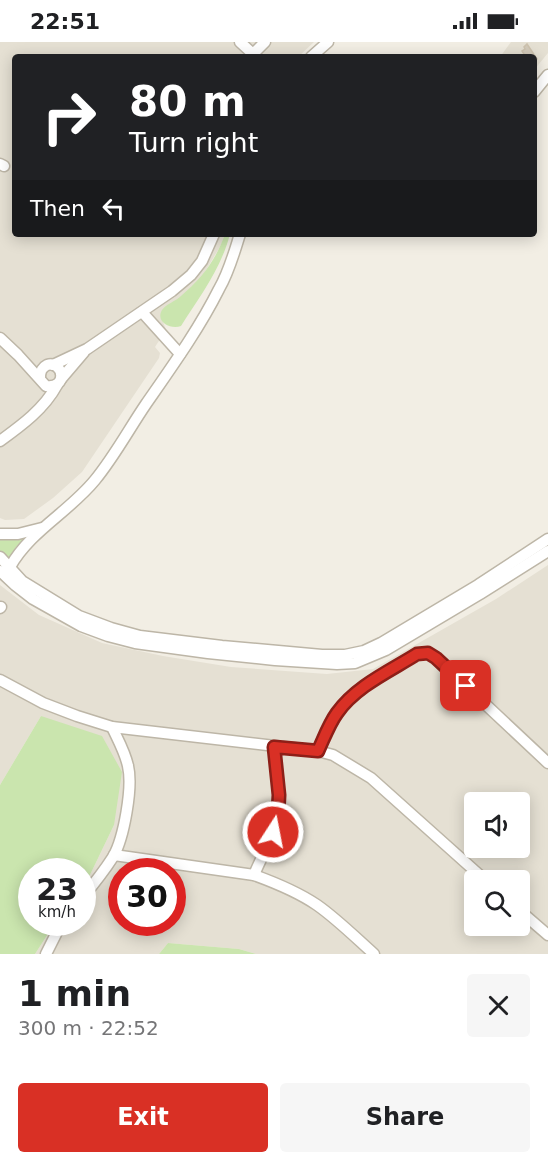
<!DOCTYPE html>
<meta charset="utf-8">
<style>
:root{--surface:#fff;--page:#f6f6f6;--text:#202124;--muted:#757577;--accent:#d93025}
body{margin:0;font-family:"DejaVu Sans",sans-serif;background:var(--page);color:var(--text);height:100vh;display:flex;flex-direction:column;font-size:22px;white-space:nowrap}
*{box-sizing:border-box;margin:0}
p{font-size:20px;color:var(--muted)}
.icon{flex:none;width:33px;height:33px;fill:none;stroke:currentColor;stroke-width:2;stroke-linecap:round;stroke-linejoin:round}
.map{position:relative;height:912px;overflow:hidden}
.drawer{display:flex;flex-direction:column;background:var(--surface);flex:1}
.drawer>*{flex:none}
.top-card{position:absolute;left:12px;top:12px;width:525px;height:183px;border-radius:6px;box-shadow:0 3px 15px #0003;background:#202124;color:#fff;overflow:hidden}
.controls{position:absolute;left:464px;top:750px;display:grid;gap:12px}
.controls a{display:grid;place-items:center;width:66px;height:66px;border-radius:6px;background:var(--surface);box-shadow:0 3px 15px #0003;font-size:30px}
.speed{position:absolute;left:18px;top:816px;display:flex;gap:12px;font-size:30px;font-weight:700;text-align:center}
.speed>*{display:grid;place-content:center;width:78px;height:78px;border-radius:50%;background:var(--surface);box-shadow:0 3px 15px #0003;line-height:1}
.speed small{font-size:15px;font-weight:400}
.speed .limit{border:9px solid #d22;background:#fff;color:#111}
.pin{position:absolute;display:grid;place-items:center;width:51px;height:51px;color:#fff;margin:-26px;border-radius:12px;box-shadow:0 3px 9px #0006}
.me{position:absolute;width:66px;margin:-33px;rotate:11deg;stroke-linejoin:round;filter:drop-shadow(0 0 4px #0008)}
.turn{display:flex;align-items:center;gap:21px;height:126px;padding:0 18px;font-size:27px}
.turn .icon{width:78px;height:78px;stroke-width:2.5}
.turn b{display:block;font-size:42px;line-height:51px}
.then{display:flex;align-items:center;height:57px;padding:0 18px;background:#0003;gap:12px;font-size:22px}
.round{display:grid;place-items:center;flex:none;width:63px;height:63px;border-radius:6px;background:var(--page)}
.summary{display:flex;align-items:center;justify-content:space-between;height:102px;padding:0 18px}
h1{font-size:36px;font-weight:600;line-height:45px}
.cta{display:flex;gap:12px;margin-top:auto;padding:12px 18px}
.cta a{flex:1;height:69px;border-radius:6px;background:var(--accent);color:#fff;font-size:24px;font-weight:600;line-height:69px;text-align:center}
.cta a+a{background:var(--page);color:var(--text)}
.status{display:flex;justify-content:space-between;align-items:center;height:42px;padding:0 30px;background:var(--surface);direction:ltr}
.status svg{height:16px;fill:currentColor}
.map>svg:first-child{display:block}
.residential{fill:#e5e0d3;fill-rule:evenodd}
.green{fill:#cae5ae}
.building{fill:#d3caba;stroke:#cdc2ae;stroke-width:1.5}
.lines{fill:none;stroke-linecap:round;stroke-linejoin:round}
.minor-casing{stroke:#bdb6a7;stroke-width:13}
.minor{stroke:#fff;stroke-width:10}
.route-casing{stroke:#8d1f18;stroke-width:15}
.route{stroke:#d93025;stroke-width:10}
</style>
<div class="status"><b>22:51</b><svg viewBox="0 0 49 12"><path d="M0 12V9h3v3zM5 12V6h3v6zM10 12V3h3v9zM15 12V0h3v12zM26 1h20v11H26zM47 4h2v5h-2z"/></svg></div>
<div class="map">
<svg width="548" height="912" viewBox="0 0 548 912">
<rect width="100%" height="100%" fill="#f2eee4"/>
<!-- residential -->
<g class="residential">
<polygon points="0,0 314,0 298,15 15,15 15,192 225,192 221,203 202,235 161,274 166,288 155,305 160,311 159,316 82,430 53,456 24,477 5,478 0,476"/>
<polygon points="511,0 548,0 548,11 534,28 534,15 500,15"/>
<path d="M548,523V912H256L239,907L168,901L159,912H35L55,881L82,880L83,844L88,837L114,783L41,674L0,743V543L39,573L102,601L163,614L231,625L327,632L373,627L496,557ZM474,760H519V806H474ZM122,830H172V880H122ZM474,838H519V884H474Z"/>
</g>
<!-- green -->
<g class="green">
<path d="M225,192H230C221,227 200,254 181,284C171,288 155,280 162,268C166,262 176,259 181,254C202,236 216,218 225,192Z"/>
<polygon points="24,494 25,496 16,505 10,518 0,509 0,496"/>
<polygon points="41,674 102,694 122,730 114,783 88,837 83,844 82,830 32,830 32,880 55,881 35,912 0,912 0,743"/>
<polygon points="168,901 239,907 256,912 159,912"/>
</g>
<!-- building -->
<polygon class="building" points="527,2 537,17 534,20 534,15 520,15 524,12 522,9 525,7 524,5"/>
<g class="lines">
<defs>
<g id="minor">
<polyline points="240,0 253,12"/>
<polyline points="250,15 265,0"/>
<polyline points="311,15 328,0"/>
<polyline points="534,50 548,33"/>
<polyline points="0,122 4,124"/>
<polyline points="142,270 180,312"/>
<path d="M0,296L18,313L46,344C69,347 63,318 47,323C41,326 40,330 40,336"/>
<polyline points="53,323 87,307 172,249 191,233 202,219 214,192"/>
<polyline points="61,337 84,310"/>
<path d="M0,399C22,383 44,367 57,343"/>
<polyline points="0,492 18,492 42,486"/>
<polyline points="0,515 22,539 79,574 111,586 140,594 222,604 322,613 345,613 364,609 381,601 478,543 548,497"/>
<path d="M10,525C30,489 69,470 95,438C114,415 129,387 146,362C171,326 199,287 219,247C229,230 234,211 240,192"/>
<polyline points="0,529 15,543 33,557 81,584 108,594 135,601 208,611 275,618 337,622 355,621 386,608 480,552 548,509"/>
<polyline points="0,566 1,565"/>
<polyline points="0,638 43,661 77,674 112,685 318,709 333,713 371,736 485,838"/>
<path d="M318,709C324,696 329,682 337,671C356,643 390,629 417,612L428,611L436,616L548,721"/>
<path d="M114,813L254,833C276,841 298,850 317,863C337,877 356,896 374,912"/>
<path d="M254,833C262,813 275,793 278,771C281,750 276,726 274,705"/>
<path d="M82,856C93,843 104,829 113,815C124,796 133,745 128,724C125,710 118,698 112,685"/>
<polyline points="519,868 548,893"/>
<polyline points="46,912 57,890 64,880"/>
</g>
</defs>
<!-- minor casing -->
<use href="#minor" class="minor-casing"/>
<!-- minor -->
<use href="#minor" class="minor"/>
</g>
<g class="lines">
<defs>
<path id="route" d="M273,790L278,771L279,753L274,705L318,709C324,696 329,682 337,671C356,644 390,629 417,612L428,611L436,616L466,644"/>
</defs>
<!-- route casing -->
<use href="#route" class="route-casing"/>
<!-- route -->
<use href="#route" class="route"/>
</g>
</svg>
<div class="controls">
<a><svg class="icon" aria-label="sound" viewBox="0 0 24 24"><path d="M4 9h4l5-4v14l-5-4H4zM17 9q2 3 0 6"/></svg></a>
<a><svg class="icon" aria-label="search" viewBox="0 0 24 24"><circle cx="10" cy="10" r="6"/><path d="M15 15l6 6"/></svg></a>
</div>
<div class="speed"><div>23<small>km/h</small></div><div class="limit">30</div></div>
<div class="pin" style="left:466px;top:644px;background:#d93025"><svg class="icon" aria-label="arrive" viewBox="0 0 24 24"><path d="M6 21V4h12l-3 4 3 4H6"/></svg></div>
<svg class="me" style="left:273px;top:790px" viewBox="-20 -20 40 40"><circle r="17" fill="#d93025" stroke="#fff" stroke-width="3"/><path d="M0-11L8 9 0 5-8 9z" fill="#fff"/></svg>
<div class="top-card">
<div class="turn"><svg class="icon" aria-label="right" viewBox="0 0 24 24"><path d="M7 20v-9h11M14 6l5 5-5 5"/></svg><div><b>80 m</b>Turn right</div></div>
<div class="then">Then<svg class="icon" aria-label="left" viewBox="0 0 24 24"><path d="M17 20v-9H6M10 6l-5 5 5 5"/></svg></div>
</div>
</div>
<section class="drawer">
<div class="summary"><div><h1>1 min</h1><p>300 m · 22:52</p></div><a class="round"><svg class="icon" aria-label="close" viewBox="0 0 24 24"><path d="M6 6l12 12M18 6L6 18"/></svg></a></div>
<div class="cta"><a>Exit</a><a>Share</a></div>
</section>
